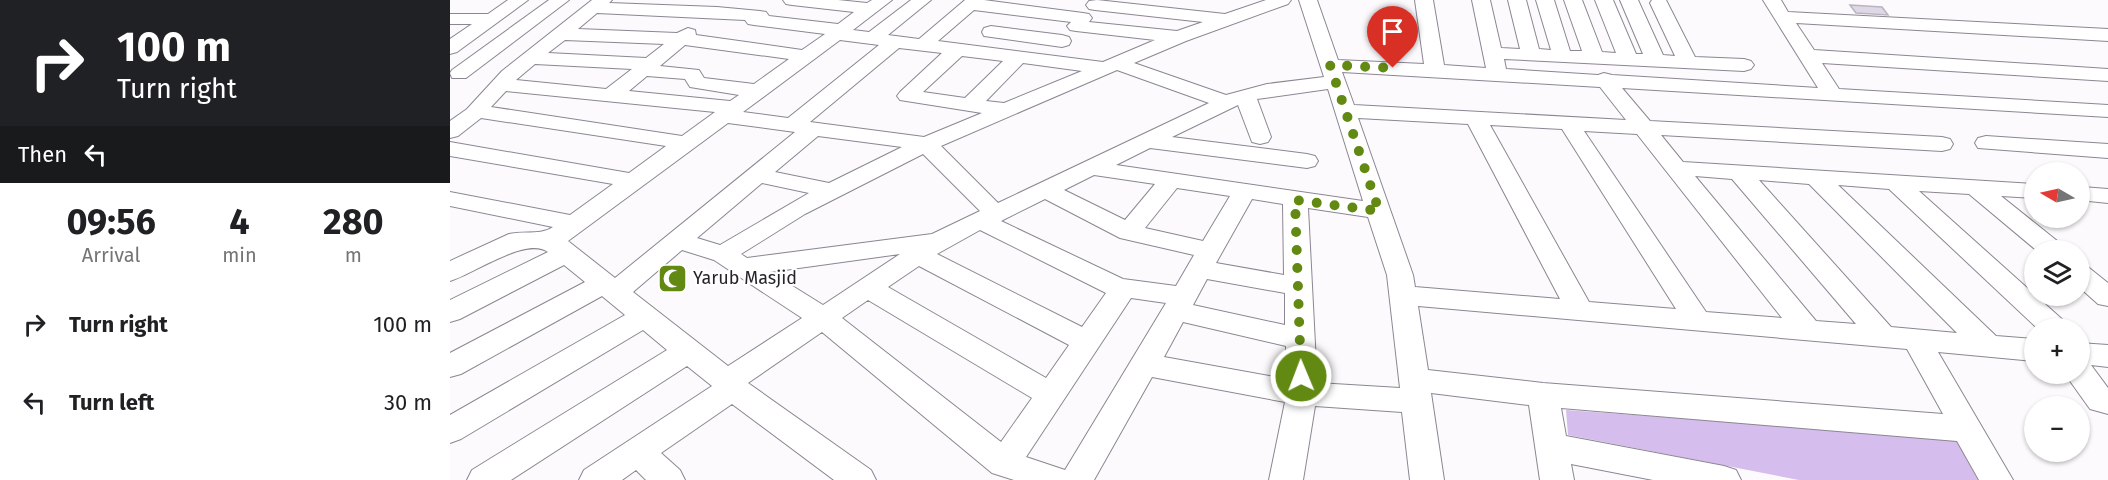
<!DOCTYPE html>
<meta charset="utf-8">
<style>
:root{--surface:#fff;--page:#f6f6f6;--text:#202124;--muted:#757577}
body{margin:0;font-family:"Fira Sans",sans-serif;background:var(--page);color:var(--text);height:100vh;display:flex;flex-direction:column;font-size:22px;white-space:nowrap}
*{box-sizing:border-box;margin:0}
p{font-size:20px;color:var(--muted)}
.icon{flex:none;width:33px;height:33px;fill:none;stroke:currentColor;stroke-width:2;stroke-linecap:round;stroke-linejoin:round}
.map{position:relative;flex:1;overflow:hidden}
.drawer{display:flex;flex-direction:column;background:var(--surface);width:450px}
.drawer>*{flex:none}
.guide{background:#202124;color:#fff;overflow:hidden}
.needle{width:39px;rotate:279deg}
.tools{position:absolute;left:1574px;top:162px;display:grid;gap:12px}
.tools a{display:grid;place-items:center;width:66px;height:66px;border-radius:50%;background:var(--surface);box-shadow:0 2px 4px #0004;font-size:30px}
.pin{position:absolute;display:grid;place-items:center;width:51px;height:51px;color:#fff;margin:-62px -26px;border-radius:50% 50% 50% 0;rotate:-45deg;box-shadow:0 0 6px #0007}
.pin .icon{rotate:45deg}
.me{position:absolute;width:66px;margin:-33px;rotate:359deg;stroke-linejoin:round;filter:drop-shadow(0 0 4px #0008)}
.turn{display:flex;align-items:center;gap:21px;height:126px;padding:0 18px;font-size:27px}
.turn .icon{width:78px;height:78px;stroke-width:2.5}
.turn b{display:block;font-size:42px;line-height:51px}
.then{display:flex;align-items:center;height:57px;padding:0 18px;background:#0003;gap:12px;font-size:22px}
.eta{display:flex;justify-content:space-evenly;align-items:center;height:102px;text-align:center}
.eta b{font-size:36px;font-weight:700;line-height:42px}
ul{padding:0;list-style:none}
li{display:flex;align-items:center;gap:18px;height:78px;padding:0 18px}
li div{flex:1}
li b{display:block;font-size:22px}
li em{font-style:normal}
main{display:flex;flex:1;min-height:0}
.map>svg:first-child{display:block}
.green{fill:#d5bded}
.building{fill:#ded7e5;stroke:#bab4c1;stroke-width:1.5}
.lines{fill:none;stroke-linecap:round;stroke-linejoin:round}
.minor-casing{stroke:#8c8692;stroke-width:2}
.minor{fill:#fff;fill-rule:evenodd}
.route{stroke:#628912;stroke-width:10;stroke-dasharray:0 18}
.labels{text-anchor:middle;stroke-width:4.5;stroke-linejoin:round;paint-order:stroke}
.poi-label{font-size:18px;fill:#262429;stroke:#fff;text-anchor:start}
</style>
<main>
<section class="drawer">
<div class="guide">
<div class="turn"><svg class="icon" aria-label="right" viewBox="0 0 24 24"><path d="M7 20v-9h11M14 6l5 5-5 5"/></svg><div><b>100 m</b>Turn right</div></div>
<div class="then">Then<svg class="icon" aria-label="left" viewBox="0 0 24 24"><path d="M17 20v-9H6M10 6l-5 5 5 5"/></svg></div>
</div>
<div class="eta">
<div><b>09:56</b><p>Arrival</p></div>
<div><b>4</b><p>min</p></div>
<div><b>280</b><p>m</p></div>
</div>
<ul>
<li><svg class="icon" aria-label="right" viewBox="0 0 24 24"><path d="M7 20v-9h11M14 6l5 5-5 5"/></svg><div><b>Turn right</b></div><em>100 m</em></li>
<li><svg class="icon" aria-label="left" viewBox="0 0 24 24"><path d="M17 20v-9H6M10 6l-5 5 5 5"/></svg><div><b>Turn left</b></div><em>30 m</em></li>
</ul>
</section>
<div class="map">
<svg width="1658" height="480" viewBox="0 0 1658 480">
<rect width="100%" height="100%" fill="#fcfafd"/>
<!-- green -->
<polygon class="green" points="1116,410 1505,438 1528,480 1349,480 1118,435"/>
<!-- building -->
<polygon class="building" points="1400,5 1432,7 1438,15 1406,13"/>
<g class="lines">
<defs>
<g id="minor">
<polygon points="58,0 78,0 7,52 0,54 0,39 22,24 0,24 0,14 38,14"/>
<polygon points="99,0 119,0 16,78 2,78 0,73 2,70"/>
<path d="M142,0H162L159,3L267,7L310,11L316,12L319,16L388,24L404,12L342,5L336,4L333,0H388L417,3L422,0H442L403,30L419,32L461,0H481L438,35L469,39L515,0H534L633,13L639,14L642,18L639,22L727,31L753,22L645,10L639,9L636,5L639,1L647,0L775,14L816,0H841L838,4L736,41L684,63L776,95L817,84L874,77L849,0H867L888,60L974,64L965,0H983L994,65L1036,68L1022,0H1040L1051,48L1070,49L1058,0H1076L1089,49L1101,50L1086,0H1104L1120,51H1132L1114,0H1132L1152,52L1166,53L1145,0H1163L1186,54H1193L1170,0H1188L1213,55L1225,56L1200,3L1202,0H1216L1245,57L1294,59L1301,61L1304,65L1301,69L1294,71L1054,59L1056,69L1148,75L1154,73L1162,75L1368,88L1313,0H1331L1338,12L1658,29V41L1346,23L1364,50L1658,69V81L1372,63L1389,89L1658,105V117L1172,88L1200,121L1492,137L1500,139L1503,144L1500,149L1492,151L1211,135L1233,162L1584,184V198L1551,196L1611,244L1615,250H1586L1519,194L1469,191L1614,321L1618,328H1587L1439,189L1388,185L1546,336L1584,339V361L1488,352L1563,480H1529L1507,441L1111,408L1116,436L1274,466L1286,470L1291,480H1203L1121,464L1124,480H1090L1079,405L981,393L994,480H960L952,412L865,406L853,480H819L835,402L702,377L644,480H564L542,473L372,332L298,383L421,470L426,480H384L282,404L211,453L230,470L235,480H196L186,470L172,480H129L134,470L262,386L237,366L61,480H17L22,470L217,350L193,330L11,439L0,443V415L175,315L152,296L11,374L0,377V353L135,282L114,265L10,319L0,322V300L98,252C76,236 24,274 0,281V261L59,234C74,230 90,236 103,227L0,206V192L120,215L163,184L0,156V142L179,173L216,146L31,118L8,136L0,138V121L17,109L52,71ZM524,10L621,22L617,26L620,30L626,31L705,40L653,62L488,41ZM147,13L295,20L298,24L304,25L375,34L352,50L246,35L245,30L238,28L227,33L128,29ZM115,40L214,44L196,58L98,53ZM390,40L429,45L338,118L293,112ZM235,45L339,59L304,84L254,78L249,70L210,66ZM449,48L492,53L450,92L447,96L450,100L532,113L474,137L360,122ZM512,56L553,61L515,98L473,92ZM573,63L632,71L554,103L536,101ZM85,64L182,69L156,89L66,80ZM667,70L759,103L548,203L491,146ZM892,72L1150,87L1176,120L904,105ZM197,76L235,79L240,87L289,95L280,101L179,91ZM878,89L913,201L666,165L700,148L857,168L865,166L868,161L865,156L857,154L722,137L788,105L802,142L810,144L818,142L821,137L807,99ZM56,91L265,112L232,136L41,107ZM908,118L1018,124L1110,299L965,287L963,275ZM278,123L345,132L165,278L118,241ZM1040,125L1112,129L1226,309L1139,302ZM1134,131L1187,134L1332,318L1256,312ZM368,136L452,147L379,183L325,172ZM473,154L530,211L482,234L297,258L291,254L355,214ZM644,175L705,184L675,220L614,190ZM1245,176L1282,179L1406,324L1366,321ZM1309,180L1359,184L1507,333L1441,327ZM312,183L359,193L270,245L247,238ZM727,188L780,196L753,241L695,228ZM595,199L670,238L744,255L726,286L673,279L551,221ZM802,199L833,204L834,275L766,263ZM858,208L918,217L937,275L950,388L867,383ZM530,230L656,293L632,327L487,254ZM232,250L264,260L352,318L278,366L183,292ZM450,254L373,305L320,272ZM469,266L619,345L596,378L438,287ZM757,279L835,293V325L743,305ZM681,298L716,303L615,470L576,457ZM418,300L582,398L551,442L392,318ZM968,306L1457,349L1493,414L1093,383L978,370ZM733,322L836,346V379L714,357Z"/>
<polygon points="541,26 612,35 619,37 621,41 619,45 612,47 534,36 532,32 534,28"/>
<polygon points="1536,136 1658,144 1658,158 1528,148 1525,143 1528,138"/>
<polygon points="1632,187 1658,189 1658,203 1629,200 1629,188"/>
<polygon points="1629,264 1638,267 1658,283 1658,306 1648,304 1629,287"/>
<polygon points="1629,343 1658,345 1658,367 1641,365 1658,388 1658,414 1640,409 1615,374 1629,374"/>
</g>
</defs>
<!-- minor casing -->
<use href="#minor" class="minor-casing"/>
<!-- minor -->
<use href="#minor" class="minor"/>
</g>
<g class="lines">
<!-- route -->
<polyline class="route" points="851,376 845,200 929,211 880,65 943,68"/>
</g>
<!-- icons -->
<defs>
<symbol id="mosque-square" viewBox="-11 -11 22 22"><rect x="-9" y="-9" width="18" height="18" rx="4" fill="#628912" stroke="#fff"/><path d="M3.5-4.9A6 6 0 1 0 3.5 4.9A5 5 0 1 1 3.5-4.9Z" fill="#fff"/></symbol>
</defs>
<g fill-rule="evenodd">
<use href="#mosque-square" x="206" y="262" width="33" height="33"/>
</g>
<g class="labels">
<!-- poi labels -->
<g class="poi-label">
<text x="243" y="284">Yarub Masjid</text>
</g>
</g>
</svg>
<div class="tools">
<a><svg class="needle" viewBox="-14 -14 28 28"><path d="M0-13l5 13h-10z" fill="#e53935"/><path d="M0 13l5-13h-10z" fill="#757577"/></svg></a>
<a><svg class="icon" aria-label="layers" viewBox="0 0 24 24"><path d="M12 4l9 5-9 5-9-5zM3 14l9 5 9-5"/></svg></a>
<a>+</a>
<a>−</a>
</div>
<div class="pin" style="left:943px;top:68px;background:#d93025"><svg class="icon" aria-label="arrive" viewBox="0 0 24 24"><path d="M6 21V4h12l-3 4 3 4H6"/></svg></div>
<svg class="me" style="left:851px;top:376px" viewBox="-20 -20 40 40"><circle r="17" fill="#628912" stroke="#fff" stroke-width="3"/><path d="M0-11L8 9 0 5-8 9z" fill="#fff"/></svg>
</div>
</main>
